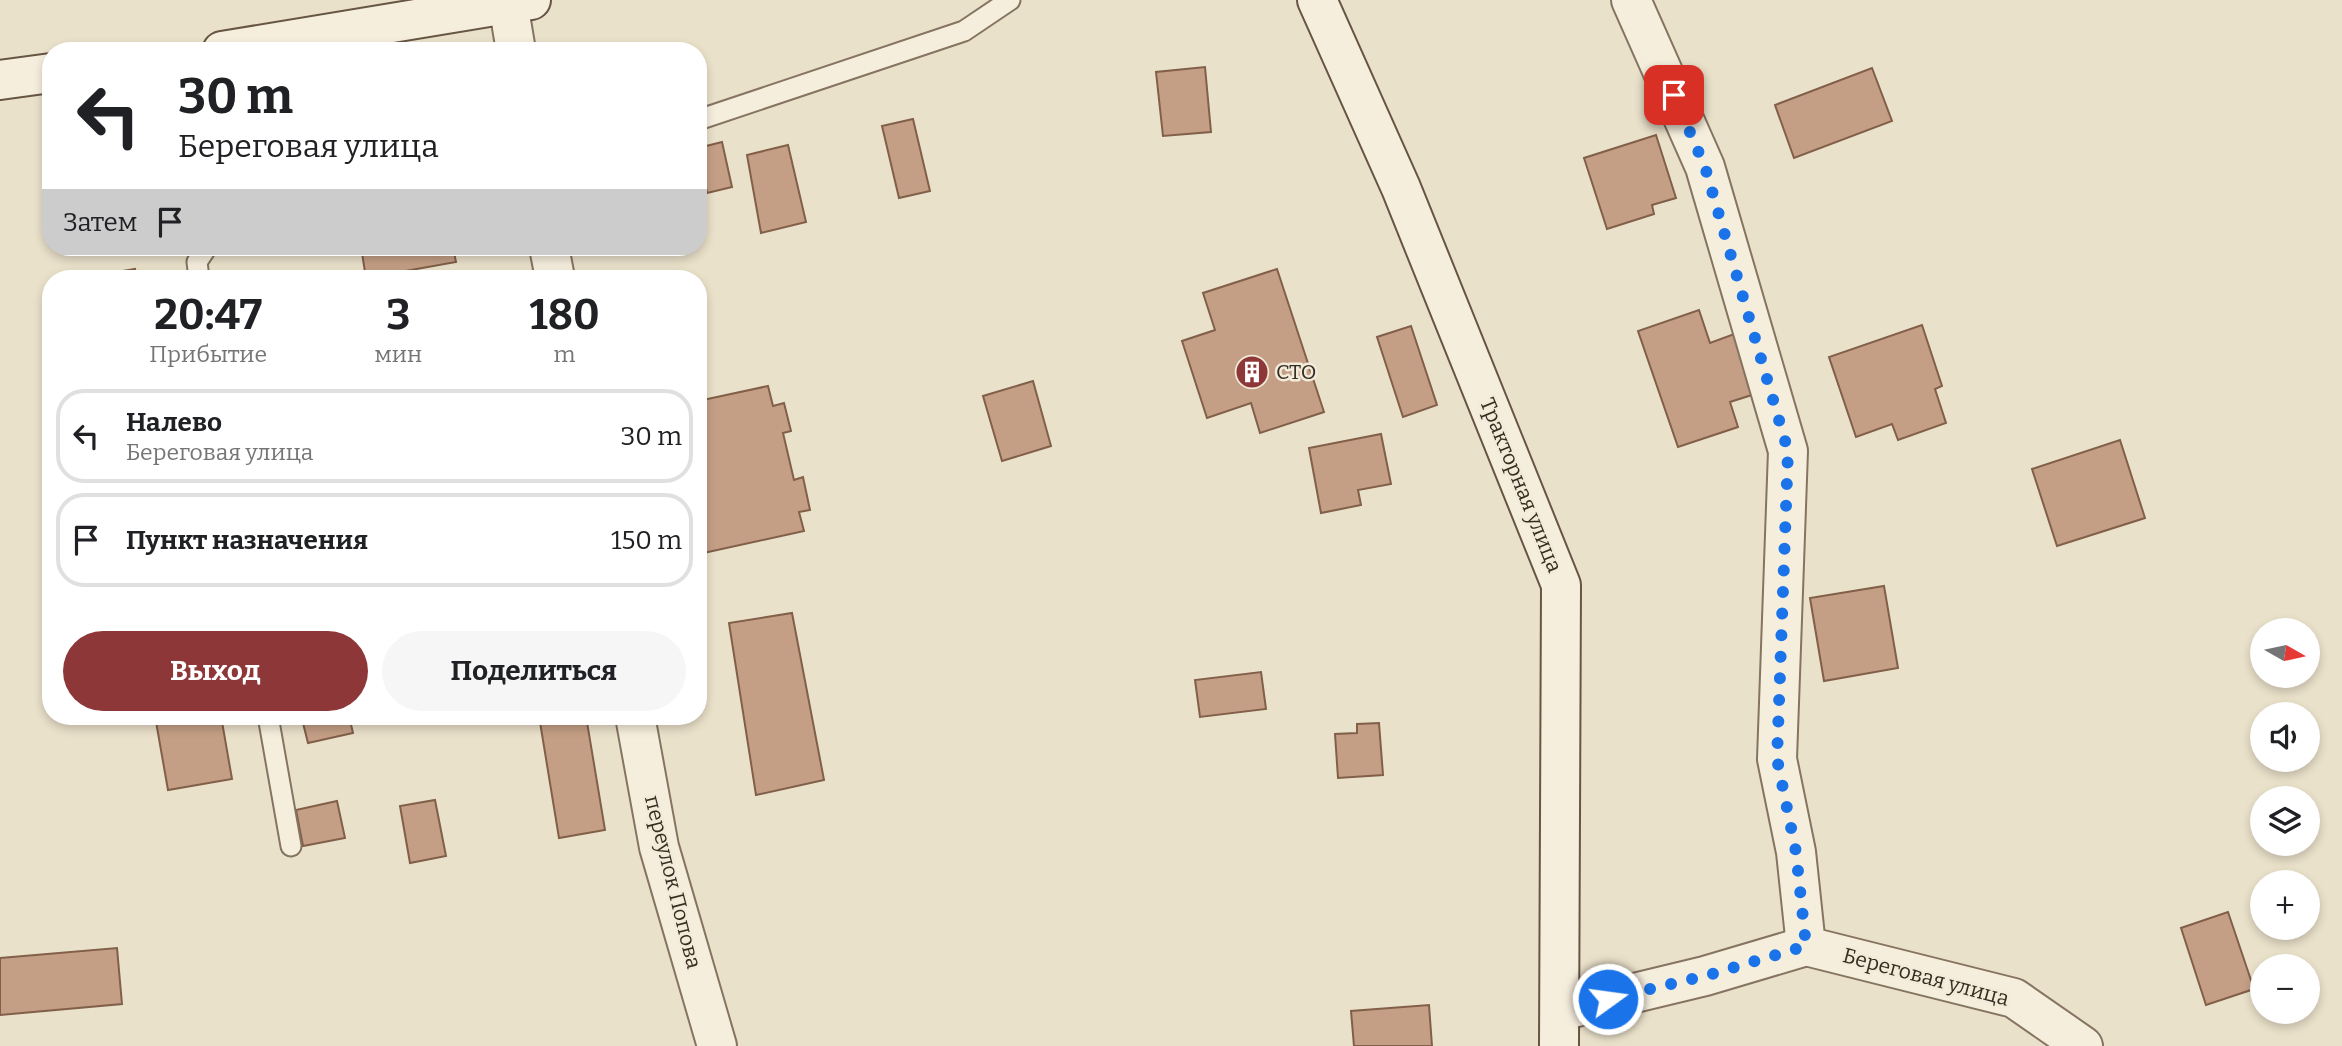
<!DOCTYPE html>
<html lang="ru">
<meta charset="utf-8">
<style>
:root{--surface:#fff;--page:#f6f6f6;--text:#202124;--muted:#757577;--line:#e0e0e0;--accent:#8d3738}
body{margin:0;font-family:Bitter,serif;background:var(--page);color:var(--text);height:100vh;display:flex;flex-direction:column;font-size:26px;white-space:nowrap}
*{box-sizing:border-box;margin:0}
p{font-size:23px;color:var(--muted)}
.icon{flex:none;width:38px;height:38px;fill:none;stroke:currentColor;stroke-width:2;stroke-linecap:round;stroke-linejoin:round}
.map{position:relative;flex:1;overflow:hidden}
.drawer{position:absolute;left:42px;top:270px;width:665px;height:455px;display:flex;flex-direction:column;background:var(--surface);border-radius:28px;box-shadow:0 4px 10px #0003}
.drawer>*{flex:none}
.top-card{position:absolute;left:42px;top:42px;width:665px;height:214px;border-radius:28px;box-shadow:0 4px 10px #0003;background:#fff;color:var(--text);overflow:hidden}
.needle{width:46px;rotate:99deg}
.fabs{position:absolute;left:2250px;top:618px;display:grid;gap:14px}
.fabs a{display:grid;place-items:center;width:70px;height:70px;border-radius:50%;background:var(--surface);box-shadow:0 4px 10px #0003;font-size:35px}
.pin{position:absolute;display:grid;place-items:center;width:60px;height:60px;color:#fff;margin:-30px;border-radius:14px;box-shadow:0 4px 10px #0006}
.me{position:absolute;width:77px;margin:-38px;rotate:76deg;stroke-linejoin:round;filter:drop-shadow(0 0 5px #0008)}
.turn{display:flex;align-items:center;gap:24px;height:147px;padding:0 21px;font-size:32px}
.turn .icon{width:91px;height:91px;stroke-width:2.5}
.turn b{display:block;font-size:49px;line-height:60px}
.then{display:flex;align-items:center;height:66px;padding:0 21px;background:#0003;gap:14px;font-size:26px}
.eta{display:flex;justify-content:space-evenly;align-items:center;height:119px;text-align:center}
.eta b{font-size:42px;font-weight:700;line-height:49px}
.primary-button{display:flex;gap:14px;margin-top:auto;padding:14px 21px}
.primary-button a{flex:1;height:80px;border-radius:42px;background:var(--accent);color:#fff;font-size:28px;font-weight:700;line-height:80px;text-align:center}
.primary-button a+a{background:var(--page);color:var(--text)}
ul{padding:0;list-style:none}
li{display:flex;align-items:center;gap:21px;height:94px;margin:0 14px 10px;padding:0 7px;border:4px solid var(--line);border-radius:28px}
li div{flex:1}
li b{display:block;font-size:26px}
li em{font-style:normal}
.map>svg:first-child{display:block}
.building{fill:#c49f85;stroke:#815f49;stroke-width:2}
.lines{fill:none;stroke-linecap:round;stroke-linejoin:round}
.lane-casing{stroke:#857460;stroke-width:23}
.street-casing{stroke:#857460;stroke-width:42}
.secondary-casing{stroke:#675543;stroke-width:42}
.lane{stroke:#f6eedd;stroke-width:19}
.street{stroke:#f6eedd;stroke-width:38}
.secondary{stroke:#f6eedd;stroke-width:38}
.route{stroke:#1a73e8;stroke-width:12;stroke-dasharray:0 21.6}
.labels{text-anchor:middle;stroke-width:5;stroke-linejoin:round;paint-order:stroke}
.poi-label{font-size:21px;fill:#372c22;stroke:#f2ebd9;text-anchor:start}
.street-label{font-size:21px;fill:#372c22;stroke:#f2ebd9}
</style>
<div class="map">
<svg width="2342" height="1046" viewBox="0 0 2342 1046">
<rect width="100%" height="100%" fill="#eae1ca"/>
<!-- building -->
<g class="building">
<polygon points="1205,67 1211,132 1163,136 1156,72"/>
<polygon points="1872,68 1892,121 1794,158 1775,105"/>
<polygon points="913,119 930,191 899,198 882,126"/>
<polygon points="1656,135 1676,198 1652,205 1654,214 1607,229 1584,158"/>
<polygon points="722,142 732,187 707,193 698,148"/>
<polygon points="788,145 806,222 761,233 747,155"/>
<polygon points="361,247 453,247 456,262 366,278"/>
<polygon points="135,269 137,278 82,278"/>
<polygon points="1277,269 1324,412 1260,433 1251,403 1207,418 1182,341 1215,330 1203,293"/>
<polygon points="1699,310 1710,343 1737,333 1758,393 1730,402 1738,427 1678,447 1638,331"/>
<polygon points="1922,325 1942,386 1935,389 1946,423 1898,440 1892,424 1856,437 1829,357"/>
<polygon points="1411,326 1437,405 1403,417 1377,337"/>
<polygon points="1033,381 1051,446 1002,461 983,396"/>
<polygon points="768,386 773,406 784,403 791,431 783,433 794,480 803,477 810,510 799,512 804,531 699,554 698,401"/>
<polygon points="1381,434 1391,484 1358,490 1361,505 1321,513 1309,448"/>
<polygon points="2120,440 2145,518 2057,546 2032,469"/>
<polygon points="1884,586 1898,668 1824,681 1810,598"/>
<polygon points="792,613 824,780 756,795 729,623"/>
<polygon points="1261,672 1266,709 1200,717 1195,680"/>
<polygon points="155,716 221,716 232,779 168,790"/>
<polygon points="319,716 349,716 353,733 308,743 302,719"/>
<polygon points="539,716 586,716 605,830 559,838"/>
<polygon points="1379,723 1383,775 1338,778 1335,734 1357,733 1357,724"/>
<polygon points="435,800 446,856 410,863 400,806"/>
<polygon points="337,801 345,838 303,846 296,810"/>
<polygon points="2228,912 2254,989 2206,1005 2181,928"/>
<polygon points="117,948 122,1004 0,1015 0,958"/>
<polygon points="1429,1005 1432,1046 1354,1046 1351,1011"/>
</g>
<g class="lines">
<defs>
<g id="lane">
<polyline points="698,120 964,31 1010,0"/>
<polyline points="199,278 197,262 207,247"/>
<polyline points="268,716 291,846"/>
</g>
<g id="street">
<polyline points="1631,0 1705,167 1788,451 1777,759 1796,852 1806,946 2014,998 2083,1046"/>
<polyline points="508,3 516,51"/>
<polyline points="549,247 555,278"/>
<polyline points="635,716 659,847 717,1046"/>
<polyline points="1560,1011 1705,976 1806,946"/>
</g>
<g id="secondary">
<polyline points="1317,0 1401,188 1561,585 1559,1046"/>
<polyline points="222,51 531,0"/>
<polyline points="0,80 51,73"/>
</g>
</defs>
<!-- lane casing -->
<use href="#lane" class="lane-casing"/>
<!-- street casing -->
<use href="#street" class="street-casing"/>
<!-- secondary casing -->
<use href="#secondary" class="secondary-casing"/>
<!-- lane -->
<use href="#lane" class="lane"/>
<!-- street -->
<use href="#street" class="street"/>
<!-- secondary -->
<use href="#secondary" class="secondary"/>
</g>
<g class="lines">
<!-- route -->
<polyline class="route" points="1608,999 1705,976 1806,946 1796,852 1777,759 1788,451 1705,167 1674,95"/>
</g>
<!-- icons -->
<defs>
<symbol id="building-disc" viewBox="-11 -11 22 22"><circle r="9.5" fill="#8d3738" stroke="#f2ebd9"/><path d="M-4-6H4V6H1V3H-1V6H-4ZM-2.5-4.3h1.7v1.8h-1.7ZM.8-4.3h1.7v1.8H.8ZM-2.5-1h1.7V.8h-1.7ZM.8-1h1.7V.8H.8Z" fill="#fff"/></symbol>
</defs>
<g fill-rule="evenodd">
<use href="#building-disc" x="1233" y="353" width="38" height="38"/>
</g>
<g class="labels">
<!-- poi labels -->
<g class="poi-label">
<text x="1276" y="379">СТО</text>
</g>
<!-- street labels -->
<g class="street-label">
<text transform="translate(1521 485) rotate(68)" y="7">Тракторная улица</text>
<text transform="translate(673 882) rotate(76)" y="7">переулок Попова</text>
<text transform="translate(1926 977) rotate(15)" y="7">Береговая улица</text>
</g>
</g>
</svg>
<div class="fabs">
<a><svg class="needle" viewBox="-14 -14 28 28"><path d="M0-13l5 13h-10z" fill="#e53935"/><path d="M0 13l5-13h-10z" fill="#757577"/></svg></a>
<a><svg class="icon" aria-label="sound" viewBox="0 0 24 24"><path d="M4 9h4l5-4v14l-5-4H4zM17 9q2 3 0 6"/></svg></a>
<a><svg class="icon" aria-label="layers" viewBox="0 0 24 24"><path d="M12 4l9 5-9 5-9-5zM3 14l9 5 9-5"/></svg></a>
<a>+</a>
<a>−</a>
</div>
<div class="pin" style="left:1674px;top:95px;background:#d93025"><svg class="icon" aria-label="arrive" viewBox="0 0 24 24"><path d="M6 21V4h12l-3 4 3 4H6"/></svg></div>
<svg class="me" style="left:1608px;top:999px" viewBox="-20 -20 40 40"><circle r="17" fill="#1a73e8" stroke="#fff" stroke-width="3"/><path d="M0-11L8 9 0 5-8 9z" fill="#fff"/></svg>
<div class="top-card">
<div class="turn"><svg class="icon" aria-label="left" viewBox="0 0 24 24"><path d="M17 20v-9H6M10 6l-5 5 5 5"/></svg><div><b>30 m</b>Береговая улица</div></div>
<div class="then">Затем<svg class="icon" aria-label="arrive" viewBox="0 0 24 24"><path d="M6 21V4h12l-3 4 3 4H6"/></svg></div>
</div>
<section class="drawer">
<div class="eta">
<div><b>20:47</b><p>Прибытие</p></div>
<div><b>3</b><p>мин</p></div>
<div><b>180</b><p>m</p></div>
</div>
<ul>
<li><svg class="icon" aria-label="left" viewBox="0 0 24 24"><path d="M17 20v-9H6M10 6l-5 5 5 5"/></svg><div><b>Налево</b><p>Береговая улица</p></div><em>30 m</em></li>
<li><svg class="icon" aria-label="arrive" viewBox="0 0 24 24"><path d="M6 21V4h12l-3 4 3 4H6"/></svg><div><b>Пункт назначения</b></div><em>150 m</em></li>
</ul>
<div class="primary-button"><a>Выход</a><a>Поделиться</a></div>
</section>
</div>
